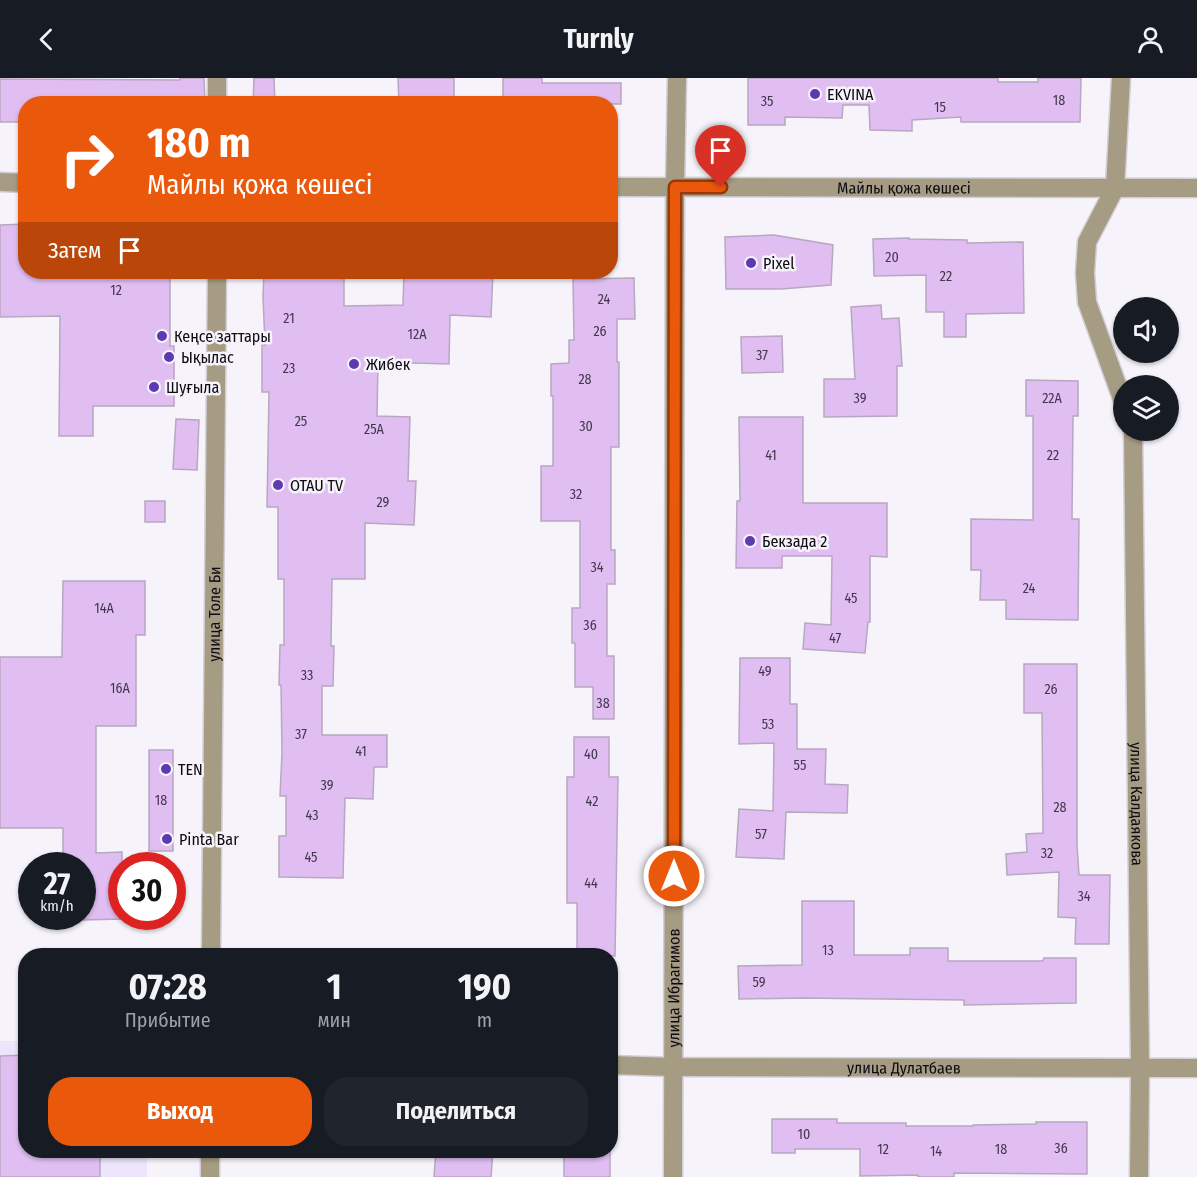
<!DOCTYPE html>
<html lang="ru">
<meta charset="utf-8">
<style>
:root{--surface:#171b24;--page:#20242c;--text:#f1f3f6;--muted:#9ea1a6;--accent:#ea580c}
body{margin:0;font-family:"Fira Sans Condensed",sans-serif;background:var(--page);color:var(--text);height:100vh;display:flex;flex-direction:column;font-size:22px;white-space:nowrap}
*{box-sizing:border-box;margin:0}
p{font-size:20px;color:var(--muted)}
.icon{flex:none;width:33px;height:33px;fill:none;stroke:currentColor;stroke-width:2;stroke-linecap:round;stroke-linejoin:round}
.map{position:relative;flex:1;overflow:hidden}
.sheet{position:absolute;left:18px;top:870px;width:600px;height:210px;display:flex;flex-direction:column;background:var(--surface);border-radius:24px;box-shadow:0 2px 4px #0004}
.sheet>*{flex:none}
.hud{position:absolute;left:18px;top:18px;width:600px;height:183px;border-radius:24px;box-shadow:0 2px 4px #0004;background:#ea580c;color:#fff;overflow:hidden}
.tools{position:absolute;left:1113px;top:219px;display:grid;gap:12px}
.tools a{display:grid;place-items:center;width:66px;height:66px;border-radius:50%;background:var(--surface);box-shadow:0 2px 4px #0004;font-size:30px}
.speed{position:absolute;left:18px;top:774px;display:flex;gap:12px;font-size:30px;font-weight:700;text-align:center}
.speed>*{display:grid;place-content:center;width:78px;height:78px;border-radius:50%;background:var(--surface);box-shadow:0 2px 4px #0004;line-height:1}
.speed small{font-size:15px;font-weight:400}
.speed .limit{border:9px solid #d22;background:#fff;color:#111}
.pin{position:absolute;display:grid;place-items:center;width:51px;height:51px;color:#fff;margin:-62px -26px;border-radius:50% 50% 50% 0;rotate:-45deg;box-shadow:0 0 6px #0007}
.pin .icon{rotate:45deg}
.me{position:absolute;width:66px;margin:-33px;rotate:0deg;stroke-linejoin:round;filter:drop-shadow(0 0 4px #0008)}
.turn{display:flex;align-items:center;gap:21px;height:126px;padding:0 30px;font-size:27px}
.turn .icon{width:78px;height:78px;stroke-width:2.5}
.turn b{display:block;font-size:42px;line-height:51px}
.then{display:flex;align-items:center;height:57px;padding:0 30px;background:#0003;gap:12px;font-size:22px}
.eta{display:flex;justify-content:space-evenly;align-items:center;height:102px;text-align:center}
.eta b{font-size:36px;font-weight:700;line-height:42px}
.action{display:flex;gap:12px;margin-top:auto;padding:12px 30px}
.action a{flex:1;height:69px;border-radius:24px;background:var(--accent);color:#fff;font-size:24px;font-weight:700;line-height:69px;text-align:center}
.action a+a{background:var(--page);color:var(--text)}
header{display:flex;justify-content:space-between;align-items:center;height:78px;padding:0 30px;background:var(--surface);font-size:27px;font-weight:700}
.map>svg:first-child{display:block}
.built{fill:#ece5fb}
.building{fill:#e0bef2;stroke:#b8a7c1;stroke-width:1.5}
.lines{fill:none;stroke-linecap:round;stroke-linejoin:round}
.street-casing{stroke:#d1cfd5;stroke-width:21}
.street{stroke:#a69b83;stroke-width:18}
.route-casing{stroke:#983908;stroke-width:15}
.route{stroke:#ea580c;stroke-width:10}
.poi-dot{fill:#5d3ab2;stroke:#f6f4fa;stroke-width:2}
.labels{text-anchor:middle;stroke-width:5;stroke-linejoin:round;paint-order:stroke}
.number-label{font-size:14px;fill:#42374c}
.poi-label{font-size:16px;fill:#0e0a14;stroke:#f6f4fa;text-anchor:start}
.street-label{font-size:16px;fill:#0e0a14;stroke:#f6f4fa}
</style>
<header><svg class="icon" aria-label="back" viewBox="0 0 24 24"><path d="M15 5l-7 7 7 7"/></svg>Turnly<svg class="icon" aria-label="person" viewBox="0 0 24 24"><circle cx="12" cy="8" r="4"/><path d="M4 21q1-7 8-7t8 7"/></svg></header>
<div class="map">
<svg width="1197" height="1099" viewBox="0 0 1197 1099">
<rect width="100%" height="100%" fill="#f6f4fa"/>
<!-- built -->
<polygon class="built" points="0,963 25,963 26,1072 147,1073 147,1099 0,1099"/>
<!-- building -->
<g class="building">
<polygon points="180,0 204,0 205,26 26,26 26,44 0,44 0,1 180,2"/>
<polygon points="254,0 274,0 275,26 253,26"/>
<polygon points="398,0 454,0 454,26 399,26"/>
<polygon points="503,0 542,0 542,5 621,5 621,26 503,26"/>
<polygon points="748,0 998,0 998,4 1038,4 1038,0 1081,0 1080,44 961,44 961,39 912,42 912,53 870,52 869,27 843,27 842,40 785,39 785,47 748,47"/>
<polygon points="26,146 26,194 170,194 170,268 174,268 174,328 93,328 93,358 59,358 60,238 0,239 0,147"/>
<polygon points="774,157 833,167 831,207 781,211 726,211 725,159"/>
<polygon points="909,160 909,161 967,162 967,165 1023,164 1024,235 966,236 966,259 944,259 944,234 926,234 926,197 874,198 873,161"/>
<polygon points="264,194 344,194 344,228 403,227 404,194 493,194 491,239 450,237 449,286 378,284 377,338 410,339 408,403 416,403 414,447 365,445 365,501 332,501 331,568 334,568 333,608 322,608 322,657 387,657 387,689 374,689 373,721 345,720 343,800 279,799 279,758 286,758 286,718 280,718 282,675 281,607 279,607 280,567 284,567 284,501 278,501 278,429 267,429 269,314 262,314 262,267 265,267 263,218"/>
<polygon points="634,200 635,241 617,241 617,284 619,284 619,369 611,369 611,472 615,472 615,506 607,506 607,578 614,578 614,641 593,641 593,609 575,609 575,565 572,565 572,530 580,530 580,443 541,443 541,388 553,388 553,318 551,318 551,286 569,285 569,262 574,262 573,201"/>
<polygon points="881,227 882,241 899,240 902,288 897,288 897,338 824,339 824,301 855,301 851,229"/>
<polygon points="782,258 783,294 742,295 741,259"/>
<polygon points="1026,302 1078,303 1078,338 1073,338 1072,441 1079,441 1078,542 1006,541 1006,522 980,522 981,492 971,492 971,441 1033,442 1033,338 1026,338"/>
<polygon points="739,339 803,339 803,425 887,425 887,479 870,478 870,544 868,544 865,575 803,571 805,545 831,547 832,478 782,478 782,490 736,490 737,423 740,423"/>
<polygon points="176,341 199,342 197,392 173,391"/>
<rect x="145" y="423" width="20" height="21"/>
<polygon points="63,503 145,503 145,557 136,557 136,648 96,648 96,775 122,774 122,841 82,842 82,788 63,788 63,750 0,750 0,579 62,579"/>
<polygon points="740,580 790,580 790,626 797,626 797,671 826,671 825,706 848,707 847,735 786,734 784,781 736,779 739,731 773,733 774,665 739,666"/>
<polygon points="1024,586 1077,586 1077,766 1079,797 1110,797 1109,866 1075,866 1076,840 1058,839 1059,794 1007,797 1006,776 1027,774 1026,756 1043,755 1042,635 1024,635"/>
<polygon points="574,659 609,659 609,699 618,699 615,878 577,878 577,825 567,825 567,699 574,699"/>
<rect x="149" y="672" width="24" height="101"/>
<polygon points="802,823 854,823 854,877 910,877 910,870 948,870 948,883 1043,883 1044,880 1076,880 1076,925 964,927 964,922 802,920 739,921 738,888 802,887"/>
<polygon points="26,977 26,1072 100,1072 100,1099 0,1099 0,978"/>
<polygon points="772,1041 837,1041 837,1045 906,1045 906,1048 973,1048 973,1047 1036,1046 1036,1044 1087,1044 1087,1096 954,1095 954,1099 918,1099 918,1097 860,1098 860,1071 795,1071 795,1075 772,1075"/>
<polygon points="436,1072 493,1072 491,1099 434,1099"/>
<rect x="564" y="1072" width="46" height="27"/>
</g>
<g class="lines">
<defs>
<g id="street">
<polyline points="217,0 217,26"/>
<polyline points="1121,0 1115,110 1087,164 1085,195 1087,224 1124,326"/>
<polyline points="0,104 26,105"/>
<path id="s1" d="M610,109L1197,110"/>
<path id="s2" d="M1133,352L1140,990L1139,1099"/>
<path id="s3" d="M211,878L217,194"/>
<path id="s4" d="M610,987L673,989L1197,990"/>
<polyline points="210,1072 210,1099"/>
<path id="s5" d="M673,1099L675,109L677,0"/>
</g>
</defs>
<!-- street casing -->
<use href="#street" class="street-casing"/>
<!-- street -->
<use href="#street" class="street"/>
</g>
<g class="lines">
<defs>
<polyline id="route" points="674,798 675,109 721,109"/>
</defs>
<!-- route casing -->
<use href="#route" class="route-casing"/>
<!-- route -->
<use href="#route" class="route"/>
</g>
<!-- markers -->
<g class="poi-dot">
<circle cx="815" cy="16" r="6"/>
<circle cx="751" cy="185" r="6"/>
<circle cx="162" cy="258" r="6"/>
<circle cx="169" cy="279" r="6"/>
<circle cx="354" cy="286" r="6"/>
<circle cx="154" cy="309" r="6"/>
<circle cx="278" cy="407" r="6"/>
<circle cx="750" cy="463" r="6"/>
<circle cx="166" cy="691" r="6"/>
<circle cx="167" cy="761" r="6"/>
</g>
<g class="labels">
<!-- number labels -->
<g class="number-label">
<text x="1059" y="27">18</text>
<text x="767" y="28">35</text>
<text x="940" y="34">15</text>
<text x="892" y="184">20</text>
<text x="946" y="203">22</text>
<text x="116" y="217">12</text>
<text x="604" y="226">24</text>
<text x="289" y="245">21</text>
<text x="600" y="258">26</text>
<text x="417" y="261">12А</text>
<text x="762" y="282">37</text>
<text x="289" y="295">23</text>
<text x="585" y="306">28</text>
<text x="860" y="325">39</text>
<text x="1052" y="325">22А</text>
<text x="301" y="348">25</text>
<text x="586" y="353">30</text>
<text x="374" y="356">25А</text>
<text x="771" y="382">41</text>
<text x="1053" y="382">22</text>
<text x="576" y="421">32</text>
<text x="383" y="429">29</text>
<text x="597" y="494">34</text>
<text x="1029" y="515">24</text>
<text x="851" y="525">45</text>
<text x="104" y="535">14А</text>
<text x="590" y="552">36</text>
<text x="835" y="565">47</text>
<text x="765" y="598">49</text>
<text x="307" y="602">33</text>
<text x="120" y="615">16А</text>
<text x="1051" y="616">26</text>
<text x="603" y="630">38</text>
<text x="768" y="651">53</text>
<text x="301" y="661">37</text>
<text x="361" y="678">41</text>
<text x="591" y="681">40</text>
<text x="800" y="692">55</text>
<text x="327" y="712">39</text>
<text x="161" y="727">18</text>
<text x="592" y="728">42</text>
<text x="1060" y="734">28</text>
<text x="312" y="742">43</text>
<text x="761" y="761">57</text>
<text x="1047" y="780">32</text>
<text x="311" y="784">45</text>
<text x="591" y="810">44</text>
<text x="1084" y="823">34</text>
<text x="828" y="877">13</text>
<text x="759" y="909">59</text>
<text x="804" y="1061">10</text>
<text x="1061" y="1075">36</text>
<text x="883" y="1076">12</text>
<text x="1001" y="1076">18</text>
<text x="936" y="1078">14</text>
</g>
<!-- poi labels -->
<g class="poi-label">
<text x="827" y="22">EKVINA</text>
<text x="763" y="191">Pixel</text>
<text x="174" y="264">Кеңсе заттары</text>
<text x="181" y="285">Ықылас</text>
<text x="366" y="292">Жибек</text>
<text x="166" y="315">Шуғыла</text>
<text x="290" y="413">OTAU TV</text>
<text x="762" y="469">Бекзада 2</text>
<text x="178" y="697">TEN</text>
<text x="179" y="767">Pinta Bar</text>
</g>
<!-- street labels -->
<g class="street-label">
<text dy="6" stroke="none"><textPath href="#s1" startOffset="294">Майлы қожа көшесі</textPath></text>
<text dy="6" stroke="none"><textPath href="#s3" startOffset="342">улица Толе Би</textPath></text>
<text dy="6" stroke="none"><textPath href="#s2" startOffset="374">улица Калдаякова</textPath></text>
<text dy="6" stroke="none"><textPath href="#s5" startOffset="189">улица Ибрагимов</textPath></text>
<text dy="6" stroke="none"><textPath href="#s4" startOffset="294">улица Дулатбаев</textPath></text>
</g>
</g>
</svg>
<div class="tools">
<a><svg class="icon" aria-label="sound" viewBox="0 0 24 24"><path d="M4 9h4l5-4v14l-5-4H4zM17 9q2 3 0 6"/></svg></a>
<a><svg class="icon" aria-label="layers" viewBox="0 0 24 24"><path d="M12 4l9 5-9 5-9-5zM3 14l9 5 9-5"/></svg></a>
</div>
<div class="speed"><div>27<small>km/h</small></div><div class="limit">30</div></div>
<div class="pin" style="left:721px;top:109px;background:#d93025"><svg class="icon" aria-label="arrive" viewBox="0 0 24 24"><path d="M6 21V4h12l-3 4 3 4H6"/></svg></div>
<svg class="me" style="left:674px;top:798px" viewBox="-20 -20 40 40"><circle r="17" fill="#ea580c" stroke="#fff" stroke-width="3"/><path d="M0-11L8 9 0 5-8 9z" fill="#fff"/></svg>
<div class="hud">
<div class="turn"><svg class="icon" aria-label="right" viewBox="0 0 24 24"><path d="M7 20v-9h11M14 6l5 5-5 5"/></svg><div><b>180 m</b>Майлы қожа көшесі</div></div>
<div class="then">Затем<svg class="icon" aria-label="arrive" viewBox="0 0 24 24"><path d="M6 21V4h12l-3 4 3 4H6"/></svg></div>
</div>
<section class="sheet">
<div class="eta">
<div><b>07:28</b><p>Прибытие</p></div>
<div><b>1</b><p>мин</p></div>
<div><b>190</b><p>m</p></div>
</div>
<div class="action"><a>Выход</a><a>Поделиться</a></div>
</section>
</div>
